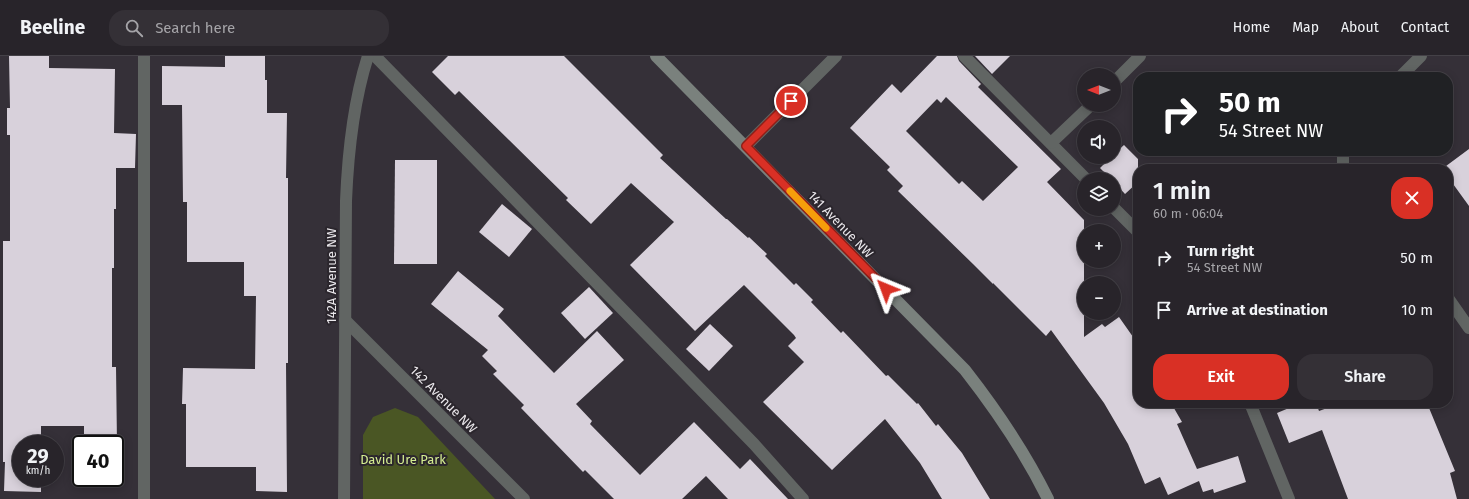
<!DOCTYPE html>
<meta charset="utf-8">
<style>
:root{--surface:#28242a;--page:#343036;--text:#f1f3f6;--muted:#a5a4a8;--line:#444147;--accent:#d93025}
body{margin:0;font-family:"Fira Sans",sans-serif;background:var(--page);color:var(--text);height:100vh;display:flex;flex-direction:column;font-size:15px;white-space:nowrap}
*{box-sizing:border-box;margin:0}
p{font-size:13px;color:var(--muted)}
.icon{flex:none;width:22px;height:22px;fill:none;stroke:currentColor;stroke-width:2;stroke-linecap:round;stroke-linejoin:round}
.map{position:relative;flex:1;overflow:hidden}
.panel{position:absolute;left:1133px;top:108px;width:320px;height:244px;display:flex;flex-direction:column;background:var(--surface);border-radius:16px;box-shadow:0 2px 10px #0003,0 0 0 1px var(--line)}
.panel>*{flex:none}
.guide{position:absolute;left:1133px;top:16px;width:320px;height:84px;border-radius:16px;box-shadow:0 2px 10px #0003,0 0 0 1px var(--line);background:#202124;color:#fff;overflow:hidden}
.needle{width:26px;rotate:270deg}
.buttons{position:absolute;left:1077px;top:12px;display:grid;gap:8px}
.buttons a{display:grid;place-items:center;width:44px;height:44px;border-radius:50%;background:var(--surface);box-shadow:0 2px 10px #0003,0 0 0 1px var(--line);font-size:20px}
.speed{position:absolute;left:12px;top:379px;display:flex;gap:8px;font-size:20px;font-weight:700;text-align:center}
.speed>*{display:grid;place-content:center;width:52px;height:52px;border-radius:50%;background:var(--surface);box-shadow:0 2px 10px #0003,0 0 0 1px var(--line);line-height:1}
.speed small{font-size:10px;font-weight:400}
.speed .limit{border:2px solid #111;border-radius:6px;background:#fff;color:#111}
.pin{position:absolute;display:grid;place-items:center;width:34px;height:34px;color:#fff;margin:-17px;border:2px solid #fff;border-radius:50%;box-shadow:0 1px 4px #0007}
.me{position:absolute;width:44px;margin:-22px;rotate:316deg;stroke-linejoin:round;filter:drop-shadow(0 0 3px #0008)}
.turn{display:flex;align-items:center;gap:14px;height:84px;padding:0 20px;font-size:18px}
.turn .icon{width:52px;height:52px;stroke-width:2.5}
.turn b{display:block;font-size:28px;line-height:34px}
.round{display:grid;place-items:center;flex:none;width:42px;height:42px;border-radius:16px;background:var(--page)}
.overview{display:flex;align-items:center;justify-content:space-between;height:68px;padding:0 20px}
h1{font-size:24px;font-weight:600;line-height:30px}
.cta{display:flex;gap:8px;margin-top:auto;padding:8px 20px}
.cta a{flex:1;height:46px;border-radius:16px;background:var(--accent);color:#fff;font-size:16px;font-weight:600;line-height:46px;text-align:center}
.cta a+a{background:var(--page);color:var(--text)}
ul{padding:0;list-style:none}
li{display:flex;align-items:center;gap:12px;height:52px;padding:0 20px}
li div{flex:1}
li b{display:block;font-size:15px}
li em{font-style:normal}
header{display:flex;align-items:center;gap:24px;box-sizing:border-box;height:56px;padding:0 20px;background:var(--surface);border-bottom:1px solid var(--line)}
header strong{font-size:19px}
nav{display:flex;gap:22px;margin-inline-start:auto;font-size:14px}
.search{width:280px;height:36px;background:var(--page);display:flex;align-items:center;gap:10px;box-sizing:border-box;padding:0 14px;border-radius:16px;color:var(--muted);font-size:15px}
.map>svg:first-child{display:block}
.green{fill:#4a5624}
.building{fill:#d8d1db;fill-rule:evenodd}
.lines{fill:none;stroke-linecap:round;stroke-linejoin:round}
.lane{stroke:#616563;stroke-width:12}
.street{stroke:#616563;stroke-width:12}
.secondary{stroke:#7a817d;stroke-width:12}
.route-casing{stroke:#8d1f18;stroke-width:10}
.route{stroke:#d93025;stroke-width:7}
.slow{stroke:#f59e0b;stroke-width:7}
.labels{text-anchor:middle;stroke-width:4;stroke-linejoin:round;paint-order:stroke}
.street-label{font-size:13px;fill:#ece9ed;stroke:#2b262d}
.park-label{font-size:13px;fill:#d5ed91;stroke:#2b262d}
</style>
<header>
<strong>Beeline</strong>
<div class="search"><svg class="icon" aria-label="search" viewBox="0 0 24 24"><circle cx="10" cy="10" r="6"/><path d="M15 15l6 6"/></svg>Search here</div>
<nav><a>Home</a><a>Map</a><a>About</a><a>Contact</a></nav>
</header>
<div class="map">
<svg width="1469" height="443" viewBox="0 0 1469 443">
<rect width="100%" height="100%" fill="#353038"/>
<!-- green -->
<polygon class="green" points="395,352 418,361 495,443 363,443 363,379 373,361"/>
<!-- building -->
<g class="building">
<polygon points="9,0 49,0 49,12 115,13 114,77 136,78 135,112 116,112 116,153 114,153 114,212 112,212 112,311 116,311 117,388 84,388 84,370 41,370 41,388 21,388 21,422 41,422 41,436 4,435 5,406 3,406 3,185 10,185 10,79 7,79 7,52 10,52"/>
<polygon points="225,0 265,0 265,24 267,24 267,57 287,57 286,122 288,122 288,307 286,307 287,436 256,435 256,411 186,411 186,348 182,348 183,312 255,313 256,240 244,240 244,206 187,206 187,146 183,146 182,49 162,49 162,10 225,11"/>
<polygon points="448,0 564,0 663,99 660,102 726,163 727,163 748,182 749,181 767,198 765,200 794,229 796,227 813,244 811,246 841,277 843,275 886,320 888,319 917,348 918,347 936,370 938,368 962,397 990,443 942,443 920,407 885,363 832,414 763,346 804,306 788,290 796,282 794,279 744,229 695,275 630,209 674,166 631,127 591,168 566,144 568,142 459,35 455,39 432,16"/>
<path d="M937,0H957L959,5L981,28L978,31L1061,113L1047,126L1084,164V281L1102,268L1105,271L1119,261L1138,288V347H1171L1182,366L1177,368L1197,413L1238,400L1246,426L1214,437L1213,433L1203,436L1199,425L1168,439L1160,421L1145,428L1128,388L1104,347L1051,274L1046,280L993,227V228L973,208L898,135L903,130L887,114L890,111L850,72L892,28L901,37ZM946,41L1018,111L983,145L962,125L959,128L906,75L937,43L941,47Z"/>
<polygon points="975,0 1010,0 992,18"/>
<polygon points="1124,89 1138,103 1138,126 1125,138 1114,126 1114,123 1111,123 1100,112 1111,101 1114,101 1114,98"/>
<polygon points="1469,93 1469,150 1448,121 1448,113 1442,113"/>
<polygon points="395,104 437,104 437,208 394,208"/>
<polygon points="502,148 532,173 509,201 479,176"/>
<polygon points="458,215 504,253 498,260 554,317 597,275 624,304 576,348 592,365 590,368 640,419 694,366 740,413 750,403 788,443 728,443 706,420 682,443 614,443 585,414 583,416 521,352 524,349 493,318 497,315 482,300 488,294 431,248"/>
<polygon points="589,231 613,257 585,283 561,257"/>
<polygon points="710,268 733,290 709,315 686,293"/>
<polygon points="1301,347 1316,347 1319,355 1341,347 1427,347 1455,415 1450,417 1457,443 1348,443 1322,374 1289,387 1277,357"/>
</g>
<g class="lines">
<!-- lane -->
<g class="lane">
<polyline points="375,0 754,388 803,443"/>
<polyline points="964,0 1086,123"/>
<polyline points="1114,26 1140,0"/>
<polyline points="1051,87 1091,49"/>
<polyline points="1114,152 1138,176"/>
<polyline points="1250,347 1289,443"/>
<polyline points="144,443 144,0"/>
</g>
<!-- street -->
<g class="street">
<polyline points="1400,21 1421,0"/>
<polyline points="746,90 836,0"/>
<polyline points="1343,113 1343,95"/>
<polyline points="1448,242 1469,272"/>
<polyline points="345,264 524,443"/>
<path d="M344,443L346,145C348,95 353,47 368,0"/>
</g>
<!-- secondary -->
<path class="secondary" d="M656,0L965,314C997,355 1025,396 1048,443"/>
</g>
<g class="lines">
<defs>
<polyline id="route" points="791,45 746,90 886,233"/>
</defs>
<!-- route casing -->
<use href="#route" class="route-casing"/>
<!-- route -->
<use href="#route" class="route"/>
<!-- slow -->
<polyline class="slow" points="790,135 826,172"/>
</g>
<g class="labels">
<!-- street labels -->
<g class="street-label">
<text transform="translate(841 168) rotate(46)" y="5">141 Avenue NW</text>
<text transform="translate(331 220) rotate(-90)" y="5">142A Avenue NW</text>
<text transform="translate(444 343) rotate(45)" y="5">142 Avenue NW</text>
</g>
<!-- park labels -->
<g class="park-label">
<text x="403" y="408">David Ure Park</text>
</g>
</g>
</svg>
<div class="buttons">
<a><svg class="needle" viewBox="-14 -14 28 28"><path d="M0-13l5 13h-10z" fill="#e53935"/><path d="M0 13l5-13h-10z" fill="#a5a4a8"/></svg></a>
<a><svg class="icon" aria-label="sound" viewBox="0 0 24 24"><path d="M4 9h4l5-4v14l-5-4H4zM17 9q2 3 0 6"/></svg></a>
<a><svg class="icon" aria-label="layers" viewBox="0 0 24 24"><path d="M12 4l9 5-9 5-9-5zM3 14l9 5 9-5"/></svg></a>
<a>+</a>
<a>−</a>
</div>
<div class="speed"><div>29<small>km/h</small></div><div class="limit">40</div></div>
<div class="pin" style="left:791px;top:45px;background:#d93025"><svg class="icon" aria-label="arrive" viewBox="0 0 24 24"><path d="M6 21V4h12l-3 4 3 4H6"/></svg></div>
<svg class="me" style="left:886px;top:233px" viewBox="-20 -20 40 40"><path d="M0-17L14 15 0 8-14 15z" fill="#d93025" stroke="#fff" stroke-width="4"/></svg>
<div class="guide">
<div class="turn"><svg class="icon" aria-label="right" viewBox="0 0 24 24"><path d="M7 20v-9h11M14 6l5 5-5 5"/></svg><div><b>50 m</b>54 Street NW</div></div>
</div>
<section class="panel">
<div class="overview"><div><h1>1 min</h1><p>60 m · 06:04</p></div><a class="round" style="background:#d93025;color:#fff"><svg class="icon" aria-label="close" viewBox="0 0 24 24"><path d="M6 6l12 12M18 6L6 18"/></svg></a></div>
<ul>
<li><svg class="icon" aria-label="right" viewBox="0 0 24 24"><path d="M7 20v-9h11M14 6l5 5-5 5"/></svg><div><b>Turn right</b><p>54 Street NW</p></div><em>50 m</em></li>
<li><svg class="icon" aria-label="arrive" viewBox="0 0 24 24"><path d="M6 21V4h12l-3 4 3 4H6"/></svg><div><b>Arrive at destination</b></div><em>10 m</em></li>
</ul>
<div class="cta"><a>Exit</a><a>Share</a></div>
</section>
</div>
